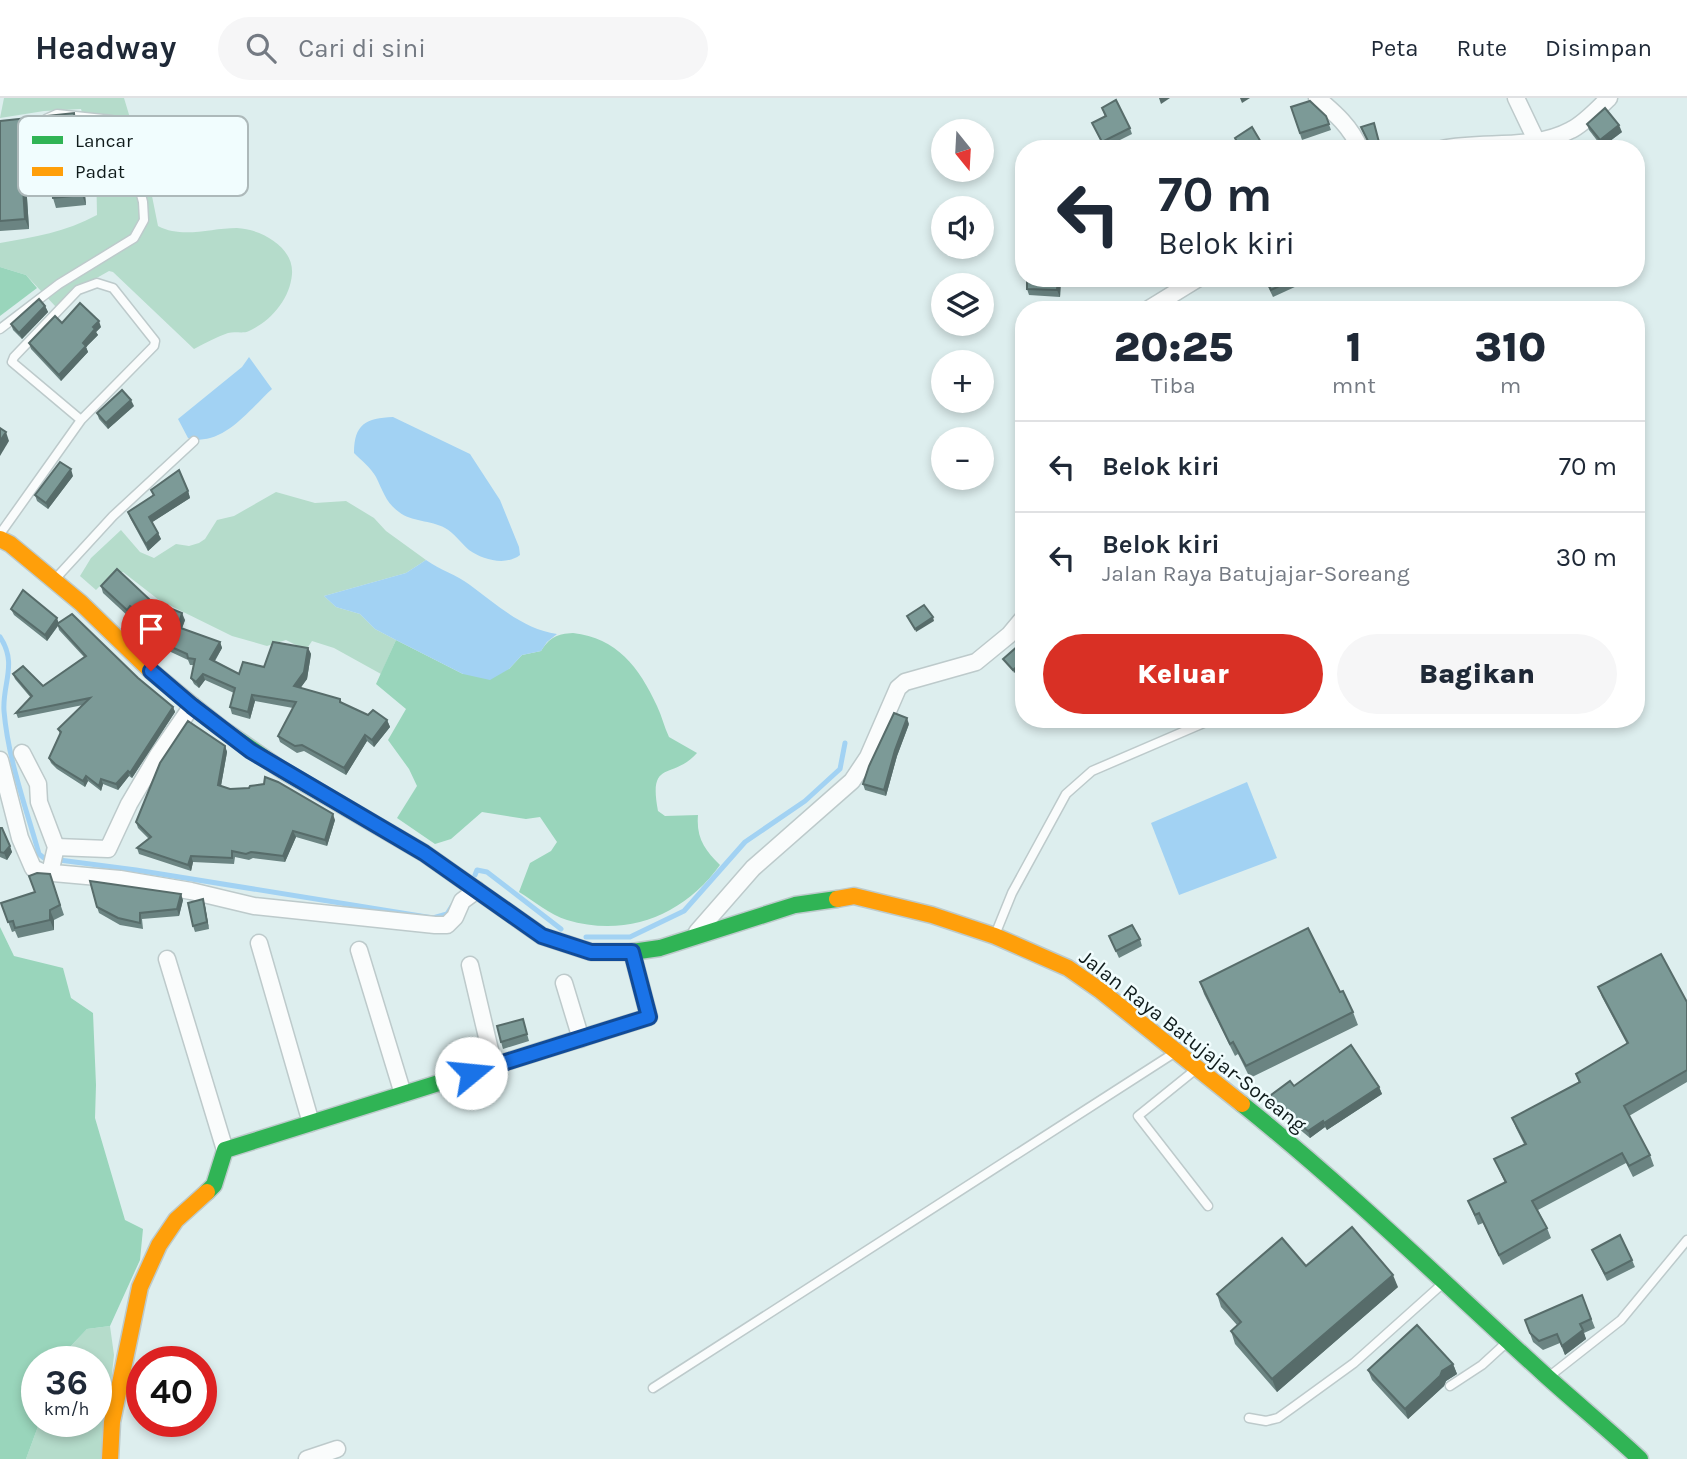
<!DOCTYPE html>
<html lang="id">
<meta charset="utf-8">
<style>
:root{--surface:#fff;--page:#f6f6f7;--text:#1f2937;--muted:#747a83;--line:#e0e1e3;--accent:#d93025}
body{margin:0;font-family:Karla,sans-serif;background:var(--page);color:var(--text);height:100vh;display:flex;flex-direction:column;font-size:26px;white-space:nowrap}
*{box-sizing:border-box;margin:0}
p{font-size:23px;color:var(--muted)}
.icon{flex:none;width:38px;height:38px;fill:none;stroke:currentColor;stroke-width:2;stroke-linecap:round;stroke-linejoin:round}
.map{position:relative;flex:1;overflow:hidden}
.sheet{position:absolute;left:1015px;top:203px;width:630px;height:427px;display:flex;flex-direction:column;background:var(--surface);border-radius:28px;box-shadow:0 4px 10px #0003}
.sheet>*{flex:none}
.top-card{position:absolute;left:1015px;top:42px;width:630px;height:147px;border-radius:28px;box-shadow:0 4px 10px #0003;background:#fff;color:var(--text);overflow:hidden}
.needle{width:46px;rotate:162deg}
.tools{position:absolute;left:931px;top:21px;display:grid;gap:14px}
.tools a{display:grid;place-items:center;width:63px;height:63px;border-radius:50%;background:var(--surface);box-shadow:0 4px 10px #0003;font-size:35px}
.speed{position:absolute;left:21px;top:1248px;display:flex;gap:14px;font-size:35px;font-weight:700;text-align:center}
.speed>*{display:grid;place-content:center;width:91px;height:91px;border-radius:50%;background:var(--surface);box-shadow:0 4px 10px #0003;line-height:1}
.speed small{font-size:18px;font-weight:400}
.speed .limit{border:10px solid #d22;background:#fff;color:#111}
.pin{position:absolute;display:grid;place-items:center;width:60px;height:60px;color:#fff;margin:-72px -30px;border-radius:50% 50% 50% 0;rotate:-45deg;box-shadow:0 0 7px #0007}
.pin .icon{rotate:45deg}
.me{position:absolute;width:77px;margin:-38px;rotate:73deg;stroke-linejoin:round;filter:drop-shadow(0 0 5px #0008)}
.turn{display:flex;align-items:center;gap:24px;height:147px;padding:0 28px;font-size:32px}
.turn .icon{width:91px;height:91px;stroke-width:2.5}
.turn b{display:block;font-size:49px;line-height:60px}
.eta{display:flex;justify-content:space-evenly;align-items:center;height:119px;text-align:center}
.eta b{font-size:42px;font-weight:800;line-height:49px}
.primary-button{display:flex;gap:14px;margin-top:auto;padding:14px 28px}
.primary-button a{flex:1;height:80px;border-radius:42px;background:var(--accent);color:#fff;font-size:28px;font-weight:800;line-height:80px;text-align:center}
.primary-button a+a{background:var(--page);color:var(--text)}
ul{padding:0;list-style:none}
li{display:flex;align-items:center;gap:21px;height:91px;padding:0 28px;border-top:2px solid var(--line)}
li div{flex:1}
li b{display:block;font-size:26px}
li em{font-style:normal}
header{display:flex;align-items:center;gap:42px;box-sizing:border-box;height:98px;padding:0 35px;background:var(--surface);border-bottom:2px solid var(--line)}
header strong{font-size:33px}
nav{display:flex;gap:38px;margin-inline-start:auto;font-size:24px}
.search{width:490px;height:63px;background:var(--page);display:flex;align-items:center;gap:18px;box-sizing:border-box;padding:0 24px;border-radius:38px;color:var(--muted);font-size:26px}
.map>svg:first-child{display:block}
.green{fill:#b5dccb}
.forest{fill:#99d5bb}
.water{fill:#a2d2f3}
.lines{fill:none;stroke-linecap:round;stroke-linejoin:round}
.stream{stroke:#a2d2f3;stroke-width:5}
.lane-casing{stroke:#bdcacb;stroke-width:11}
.street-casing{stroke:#bdcacb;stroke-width:19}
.fast-casing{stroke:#bdcacb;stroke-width:19}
.slow-casing{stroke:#bdcacb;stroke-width:19}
.lane{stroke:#fafcfc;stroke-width:8}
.street{stroke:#fafcfc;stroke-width:16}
.fast{stroke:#30b455;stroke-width:16}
.slow{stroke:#ff9f0a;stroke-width:16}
.wall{fill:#6b8482}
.shaded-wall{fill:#576c6a}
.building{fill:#7c9a97;stroke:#576c6a;stroke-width:2}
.route-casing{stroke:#114b97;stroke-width:18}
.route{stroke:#1a73e8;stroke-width:12}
.labels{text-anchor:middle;stroke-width:5;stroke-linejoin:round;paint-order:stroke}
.street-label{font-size:21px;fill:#0f1b1b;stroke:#f1fdfe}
.key{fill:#f1fdfe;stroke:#adb9ba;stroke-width:2}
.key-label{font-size:19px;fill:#0f1b1b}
</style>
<header>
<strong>Headway</strong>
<div class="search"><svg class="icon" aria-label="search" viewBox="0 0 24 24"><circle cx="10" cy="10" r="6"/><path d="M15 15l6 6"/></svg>Cari di sini</div>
<nav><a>Peta</a><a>Rute</a><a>Disimpan</a></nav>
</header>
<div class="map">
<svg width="1687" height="1361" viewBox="0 0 1687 1361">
<rect width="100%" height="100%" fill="#dee"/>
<!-- green -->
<g class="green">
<path d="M4,0H124L149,83L158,128C183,141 210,130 237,130C261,131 294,149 292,176C290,201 271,223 249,233C243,236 235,233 228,235C217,239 205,245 194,251L113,174L109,173L72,194L56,209L26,177L0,169V145C34,139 66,134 97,117L96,64L81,11L44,13L0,20Z"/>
<polygon points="276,394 315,405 346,403 374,420 386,433 426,462 406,475 324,498 336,509 360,516 375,531 396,542 381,576 334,550 312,543 306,552 286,542 267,548 232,538 159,502 123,474 112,476 96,492 80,478 91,460 121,432 140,454 154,460 176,446 189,448 199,445 205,441 217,422 234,418"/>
<polygon points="110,1228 114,1257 103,1361 26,1361 40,1323 96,1323 96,1264 62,1263 68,1251 87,1231"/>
</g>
<!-- forest -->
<g class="forest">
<polygon points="0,169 26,177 37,190 0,218"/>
<path d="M573,535C617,540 639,569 657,608C662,618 664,629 669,639L697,655C672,683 648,660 658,713L665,718L698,717C696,740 705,752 720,767C684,817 627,840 567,822C550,817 534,803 519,794L530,765L551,753L557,744L540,719L526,721L482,714L451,741L435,746L397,720L417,688L409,671L388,642L406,611L376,586L396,542L463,576L509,571L522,557L541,553C550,539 557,536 573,535Z"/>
<polygon points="0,829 14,858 63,870 71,900 93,915 96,987 95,1020 125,1122 143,1131 140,1162 110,1228 87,1231 68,1251 62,1263 37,1264 37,1323 40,1323 26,1361 0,1361"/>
</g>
<!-- water -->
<g class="water">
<path d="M249,259L272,291C249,312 222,350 188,340L178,321L242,269Z"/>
<path d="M393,319L470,356L500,402L519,449L520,457C506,468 483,462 469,452C461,445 454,435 445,430C431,422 411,424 399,414C386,405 383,393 376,379C371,370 361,362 354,355C354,326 366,320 393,319Z"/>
<path d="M426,462C440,472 457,477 470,487C497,507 523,531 557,536L547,544L541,553L522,557L509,571L490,582L463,576L396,542L375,531L360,516L336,509L324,498L406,475Z"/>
<polygon points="1247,684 1277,760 1179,797 1151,725"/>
</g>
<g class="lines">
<!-- stream -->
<g class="stream">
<path d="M0,539C18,566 2,586 4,613C8,661 26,710 39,756L44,760L136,772L433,820L447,816L452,808"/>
<polyline points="475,777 477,772 487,774 561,831"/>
<polyline points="586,839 630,839 684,813 745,744 805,703 840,671 845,645"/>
</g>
<defs>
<g id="lane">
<polyline points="0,231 59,186 134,140 144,122 143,104 130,56 117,26 112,22 57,16 46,21"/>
<polyline points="0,436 81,322 12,264 14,259 78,192 97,185 113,190 155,243 154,248 81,322"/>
<polyline points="57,479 113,418 194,343"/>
<polyline points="997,832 1012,795 1066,696 1092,673 1213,621"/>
<polyline points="1195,972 1138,1018 1208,1108"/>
<polyline points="1551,1277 1621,1222 1687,1142"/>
<polyline points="1450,1288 1482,1267 1506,1245"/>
<polyline points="653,1290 1171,957"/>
<polyline points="1249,1320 1266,1323 1278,1320 1292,1310 1354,1265 1440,1188"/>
</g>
<g id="street">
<path d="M1317,0C1335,15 1351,29 1360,51"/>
<polyline points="1516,0 1537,44"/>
<path d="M1442,51C1484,42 1532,53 1571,32C1585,25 1597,11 1609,0"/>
<polyline points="1147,212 1199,180"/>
<polyline points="22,655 38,686 39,704 56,749 50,775"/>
<polyline points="0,662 20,740 33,770 42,774 120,781 191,793 254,808 435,827 447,827 455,819 462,803 477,792"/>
<polyline points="56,749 108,751 129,706 158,657 192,608"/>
<polyline points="697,834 753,770 852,683 868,659 898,590 905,584 976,564 1009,537 1024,519"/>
<polyline points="259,845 311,1025"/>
<polyline points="359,852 403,996"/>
<polyline points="167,861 225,1052"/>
<polyline points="470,867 494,969"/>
<polyline points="564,885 581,941"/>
<polyline points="307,1361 337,1351"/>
</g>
<g id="fast">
<polyline points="192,607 221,630 282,672 424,755 542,838 591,854 632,854 660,850 795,807 837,801"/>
<path d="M1242,1006C1348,1091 1444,1185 1544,1276C1576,1305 1609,1332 1640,1361"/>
<polyline points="207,1094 214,1087 225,1052 649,919 632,854"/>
</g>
<g id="slow">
<polyline points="0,441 10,446 81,505 151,573 192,607"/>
<polyline points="837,801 854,798 932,817 995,838 1068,870 1101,893 1242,1006"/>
<polyline points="110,1361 112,1324 140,1189 159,1147 176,1122 207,1094"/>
</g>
</defs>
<!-- lane casing -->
<use href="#lane" class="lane-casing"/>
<!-- street casing -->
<use href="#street" class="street-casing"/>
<!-- fast casing -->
<use href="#fast" class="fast-casing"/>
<!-- slow casing -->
<use href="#slow" class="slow-casing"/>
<!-- lane -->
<use href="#lane" class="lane"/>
<!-- street -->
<use href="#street" class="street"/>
<!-- fast -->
<use href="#fast" class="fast"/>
<!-- slow -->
<use href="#slow" class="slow"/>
</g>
<!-- wall -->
<g class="wall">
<polygon points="1291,9 1326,18 1331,32 1302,42"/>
<polygon points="1102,10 1130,30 1132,36 1104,50 1092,25 1105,19"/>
<polygon points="0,23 78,25 86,107 56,110 53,100 48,51 24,53 29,131 0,133"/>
<polygon points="1587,26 1622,34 1602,49 1589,32"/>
<polygon points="1027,180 1061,180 1060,199 1029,197 1027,191"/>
<polygon points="1264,180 1294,180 1297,188 1273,199"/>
<polygon points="45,208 48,214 22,241 13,232 11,226"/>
<polygon points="62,225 101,229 96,234 98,237 86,249 88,254 61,283 31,251 29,245"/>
<polygon points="134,308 108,331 99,321 97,315"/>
<polygon points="73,378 48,411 37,403 35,397"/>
<polygon points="151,392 188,393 190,400 152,424 161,441 148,453 130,420 128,414 153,398"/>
<polygon points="101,488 150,502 185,522 182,530 220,544 222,550 215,563 239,576 264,569 308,550 311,556 307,581 300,590 340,601 342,605 368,617 387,622 390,629 374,649 367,643 346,677 304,653 297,655 280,644 278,638 293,610 255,603 250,621 232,616 230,609 234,595 205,582 199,590 194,586 191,580 194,567 190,567 188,562 158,548 156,542 157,529 132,515 129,519 103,495"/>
<polygon points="11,511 59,525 138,580 173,609 175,614 132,680 129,678 118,692 103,686 101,693 88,683 85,689 57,671 51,665 49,660 60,636 58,631 83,607 18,620 16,615 31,600 15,581 13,576 43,588 84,559 59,532 58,528 47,543 14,517"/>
<polygon points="909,626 897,658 886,698 865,692 863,686"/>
<polygon points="225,648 227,654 221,688 335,722 327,748 296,739 285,764 253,760 249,762 235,759 234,766 193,764 191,773 139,756 137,750 149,741 138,730 136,724"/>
<polygon points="0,730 12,754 7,762 0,759"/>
<polygon points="50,776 64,817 54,822 54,832 18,840 15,833 12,834 1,805 35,794"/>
<polygon points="183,802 179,818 142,821 143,831 120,827 99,815 97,809"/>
<polygon points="205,808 209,831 195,834 193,828"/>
<polygon points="1109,838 1140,841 1142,848 1119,860"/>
<polygon points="1200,884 1340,894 1353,914 1358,927 1250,980 1238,956 1235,958 1204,896"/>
<polygon points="1598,889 1687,904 1687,984 1629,1018 1650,1057 1654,1068 1633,1079 1626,1065 1538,1112 1547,1130 1551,1140 1503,1167 1483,1125 1478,1127 1468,1103 1505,1085 1494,1061 1524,1046 1516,1030 1512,1020 1579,985 1576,976 1627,946 1602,899"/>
<polygon points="523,921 529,943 503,951 501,944"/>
<polygon points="1294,988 1379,989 1382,996 1327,1032 1325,1029 1310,1040 1269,1006 1267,1000"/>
<polygon points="1592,1152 1632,1162 1635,1169 1607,1183"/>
<polygon points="1306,1168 1398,1189 1277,1294 1235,1246 1231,1233 1237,1227 1221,1209 1217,1196"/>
<polygon points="1582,1197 1595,1230 1584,1235 1586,1241 1565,1257 1560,1245 1543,1252 1533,1244 1525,1222"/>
<polygon points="1453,1266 1457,1276 1446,1283 1444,1288 1408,1321 1372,1282 1368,1272"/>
</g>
<!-- shaded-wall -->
<g class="shaded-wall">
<polygon points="1159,0 1170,0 1161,6"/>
<polygon points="1240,0 1250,0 1242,5"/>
<polygon points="74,15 78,25 86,107 82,97"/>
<polygon points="1619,27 1622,34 1602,49 1600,42"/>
<polygon points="20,44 24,53 29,131 25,121"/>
<polygon points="1058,180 1061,180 1060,199 1057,192"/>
<polygon points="45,208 48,214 22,241 19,235"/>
<polygon points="99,223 101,229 96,234 98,237 86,249 88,254 61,283 59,277 93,229"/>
<polygon points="131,302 134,308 108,331 106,325"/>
<polygon points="6,334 9,343 0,358 0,343"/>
<polygon points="71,371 73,378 48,411 46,405"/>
<polygon points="188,393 190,400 151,425 149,419"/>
<polygon points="158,435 161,441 148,453 146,446"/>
<polygon points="130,508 132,515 129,519 127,512"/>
<polygon points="182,515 185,522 180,536 178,529"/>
<polygon points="933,519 934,523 916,534 915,531"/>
<polygon points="57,520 59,526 47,543 45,537"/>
<polygon points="220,544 222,550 212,567 210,561"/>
<polygon points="308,550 311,556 307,581 297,595 294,588"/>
<polygon points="1024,563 1024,567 1014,575 1013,572"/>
<polygon points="203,576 205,582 199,590 196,584"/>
<polygon points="252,597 255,603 250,621 248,614"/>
<polygon points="173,609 175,614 132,680 130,675"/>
<polygon points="907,620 909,626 897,658 886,698 884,692 895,652"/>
<polygon points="387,622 390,629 374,649 372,642"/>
<polygon points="365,637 367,643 346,677 344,670"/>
<polygon points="225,648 227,654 220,693 218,687"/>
<polygon points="128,673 129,678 118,692 116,686"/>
<polygon points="86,678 88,683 85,689 83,683"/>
<polygon points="101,681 103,686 101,693 99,688"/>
<polygon points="333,716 335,722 327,748 325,742"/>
<polygon points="293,733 296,739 285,764 283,758"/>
<polygon points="10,748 12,754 7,762 4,755"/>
<polygon points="191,758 193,764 191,773 188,767"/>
<polygon points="181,796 183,802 179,818 177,811"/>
<polygon points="203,801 205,808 209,831 207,824"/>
<polygon points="50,812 54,822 54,832 50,822"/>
<polygon points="1379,989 1382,996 1327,1032 1324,1025"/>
<polygon points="1323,1023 1325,1029 1310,1040 1308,1033"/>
<polygon points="1393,1177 1398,1189 1277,1294 1272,1281"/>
<polygon points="1583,1232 1586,1241 1565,1257 1562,1248"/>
<polygon points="1453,1266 1457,1276 1446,1283 1444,1288 1408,1321 1405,1311 1442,1273"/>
</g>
<!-- building -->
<g class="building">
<polygon points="1116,2 1130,30 1102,44 1092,25 1106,18 1102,10"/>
<polygon points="1310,3 1326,18 1329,26 1300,35 1291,9"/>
<polygon points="1605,10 1619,27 1600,42 1587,26"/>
<polygon points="74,15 82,97 53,100 47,41 20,44 25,121 0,123 0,23"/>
<polygon points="1374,25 1380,48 1369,51 1368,43 1361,29"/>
<polygon points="1252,29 1265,51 1241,51 1235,40"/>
<polygon points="1027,180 1058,180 1057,192 1027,191"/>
<polygon points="1265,180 1294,180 1295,181 1271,192"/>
<polygon points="39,201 45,208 19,235 11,226"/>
<polygon points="80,205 99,223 93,229 95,231 83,245 86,248 59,277 29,245 55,218 62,225"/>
<polygon points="122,292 131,302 106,325 97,315"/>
<polygon points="0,330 6,334 0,343"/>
<polygon points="60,364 71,371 46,405 35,397"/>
<polygon points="179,372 188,393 149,419 158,435 146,446 128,414 154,397 151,392"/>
<polygon points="117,471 150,502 182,515 178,529 220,544 210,561 239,576 243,564 264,569 273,544 308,550 304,574 294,588 340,601 340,604 368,617 373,612 387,622 372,642 365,637 344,670 302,647 295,648 278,638 296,604 252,597 248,614 230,609 235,590 203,576 196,584 191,580 195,561 188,560 187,556 156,542 157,524 130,508 127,512 101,488"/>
<polygon points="23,492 57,520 45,537 11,511"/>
<polygon points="924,507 933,519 915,531 907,518"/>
<polygon points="72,516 138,580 173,609 130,675 128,673 116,686 101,681 99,688 86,678 83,683 55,666 49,660 61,634 58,631 90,600 16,615 32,598 13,576 23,568 43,588 86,558 57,526"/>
<polygon points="1019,547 1024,553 1024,563 1013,572 1003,561"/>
<polygon points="894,615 907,620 895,652 884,692 863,686 869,668"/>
<polygon points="188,623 225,648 218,687 230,691 249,690 250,688 264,686 265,679 278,684 333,716 325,742 293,733 283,758 251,754 246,756 232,753 232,760 191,758 188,767 137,750 151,739 136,724 160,665"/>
<polygon points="0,730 2,730 10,748 4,755 0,754"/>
<polygon points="37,775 50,776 60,807 50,812 50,822 15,830 13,823 8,824 1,805 35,794 29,778"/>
<polygon points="90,783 181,796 177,811 140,815 140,825 118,820 97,809"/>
<polygon points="203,801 207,824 193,828 188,805"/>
<polygon points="1132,827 1140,841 1116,853 1109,838"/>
<polygon points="1308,830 1340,894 1343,893 1353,914 1246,968 1233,944 1230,946 1200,884"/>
<polygon points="1661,856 1687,904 1687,972 1624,1008 1650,1057 1629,1068 1622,1055 1532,1103 1547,1130 1499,1157 1479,1115 1475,1117 1468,1103 1506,1084 1494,1061 1526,1046 1512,1020 1580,984 1576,976 1628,945 1598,889"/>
<polygon points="523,921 527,936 501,944 497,928"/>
<polygon points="1351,947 1379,989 1324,1025 1323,1023 1308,1033 1267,1000 1290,983 1294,988"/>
<polygon points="1352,1129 1393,1177 1272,1281 1231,1233 1241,1224 1217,1196 1282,1140 1306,1168"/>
<polygon points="1620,1137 1632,1162 1605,1176 1592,1152"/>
<polygon points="1582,1197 1591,1221 1580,1226 1583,1232 1562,1248 1557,1236 1539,1243 1530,1235 1525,1222"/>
<polygon points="1417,1227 1453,1266 1442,1273 1440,1278 1405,1311 1368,1272"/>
</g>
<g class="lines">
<defs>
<polyline id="route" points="151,573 192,608 251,653 424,755 542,838 591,854 632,854 649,919 471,975"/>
</defs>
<!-- route casing -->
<use href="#route" class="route-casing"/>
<!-- route -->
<use href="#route" class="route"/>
</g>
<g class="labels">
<!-- street labels -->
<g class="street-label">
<text transform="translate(1193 943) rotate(38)" y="7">Jalan Raya Batujajar-Soreang</text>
</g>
</g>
<!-- legend -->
<rect x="18" y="18" width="230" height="80" rx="10" class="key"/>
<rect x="32" y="38" width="31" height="8" fill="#30b455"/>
<rect x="32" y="69" width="31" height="9" fill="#ff9f0a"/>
<g class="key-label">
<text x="75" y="49">Lancar</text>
<text x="75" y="80">Padat</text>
</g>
</svg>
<div class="tools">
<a><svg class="needle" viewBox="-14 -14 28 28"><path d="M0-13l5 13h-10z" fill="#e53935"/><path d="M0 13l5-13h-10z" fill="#747a83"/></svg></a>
<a><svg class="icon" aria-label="sound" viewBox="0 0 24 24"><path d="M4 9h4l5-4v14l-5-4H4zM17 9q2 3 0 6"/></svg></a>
<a><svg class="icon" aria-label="layers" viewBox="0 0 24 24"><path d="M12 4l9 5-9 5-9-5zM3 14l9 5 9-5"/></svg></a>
<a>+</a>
<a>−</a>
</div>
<div class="speed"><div>36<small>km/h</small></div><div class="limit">40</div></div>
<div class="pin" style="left:151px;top:573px;background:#d93025"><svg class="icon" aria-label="arrive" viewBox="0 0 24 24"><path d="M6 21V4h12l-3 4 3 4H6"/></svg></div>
<svg class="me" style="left:471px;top:975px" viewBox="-20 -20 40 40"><circle r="19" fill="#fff"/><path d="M0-13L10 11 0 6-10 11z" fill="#1a73e8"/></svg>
<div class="top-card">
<div class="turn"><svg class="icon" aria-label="left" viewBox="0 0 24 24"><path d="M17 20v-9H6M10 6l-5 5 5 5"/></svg><div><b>70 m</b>Belok kiri</div></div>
</div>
<section class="sheet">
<div class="eta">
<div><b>20:25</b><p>Tiba</p></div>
<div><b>1</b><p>mnt</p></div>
<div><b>310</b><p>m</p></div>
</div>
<ul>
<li><svg class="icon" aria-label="left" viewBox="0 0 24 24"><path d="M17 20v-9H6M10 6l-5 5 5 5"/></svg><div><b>Belok kiri</b></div><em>70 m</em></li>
<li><svg class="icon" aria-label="left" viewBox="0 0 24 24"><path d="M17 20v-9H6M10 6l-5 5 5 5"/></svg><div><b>Belok kiri</b><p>Jalan Raya Batujajar-Soreang</p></div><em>30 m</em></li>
</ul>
<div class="primary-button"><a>Keluar</a><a>Bagikan</a></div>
</section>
</div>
